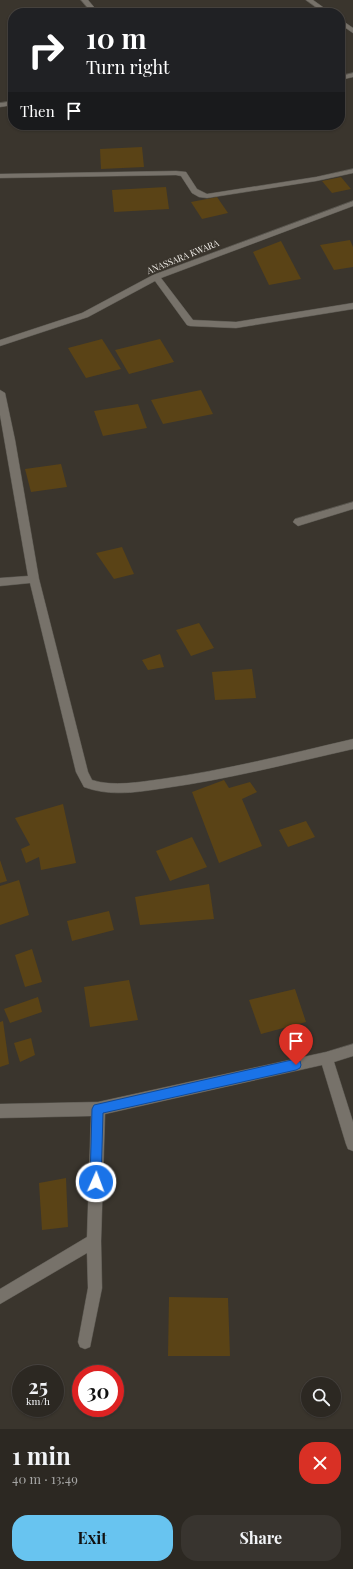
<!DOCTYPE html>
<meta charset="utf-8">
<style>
:root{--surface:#2c2822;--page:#38342f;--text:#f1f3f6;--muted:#a6a6a5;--line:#484440;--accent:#68c4f0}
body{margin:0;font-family:"Playfair Display",serif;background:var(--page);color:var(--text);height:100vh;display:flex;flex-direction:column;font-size:15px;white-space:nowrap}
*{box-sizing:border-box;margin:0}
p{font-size:13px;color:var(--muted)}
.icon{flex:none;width:22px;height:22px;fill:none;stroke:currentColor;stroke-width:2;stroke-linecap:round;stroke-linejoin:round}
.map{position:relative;height:1429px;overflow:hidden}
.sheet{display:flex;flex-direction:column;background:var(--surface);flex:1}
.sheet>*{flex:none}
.banner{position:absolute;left:8px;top:8px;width:337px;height:122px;border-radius:16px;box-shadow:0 1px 3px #0004,0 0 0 1px var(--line);background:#202124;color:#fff;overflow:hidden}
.tools{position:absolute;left:301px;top:1377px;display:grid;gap:8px}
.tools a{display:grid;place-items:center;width:40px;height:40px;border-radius:50%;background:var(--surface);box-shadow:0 1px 3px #0004,0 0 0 1px var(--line);font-size:20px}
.speed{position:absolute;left:12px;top:1365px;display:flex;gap:8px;font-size:20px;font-weight:700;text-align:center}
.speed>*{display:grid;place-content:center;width:52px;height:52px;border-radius:50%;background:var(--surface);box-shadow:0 1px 3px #0004,0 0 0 1px var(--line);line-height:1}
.speed small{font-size:10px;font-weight:400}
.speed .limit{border:6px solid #d22;background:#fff;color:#111}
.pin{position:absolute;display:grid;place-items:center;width:34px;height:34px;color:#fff;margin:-41px -17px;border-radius:50% 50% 50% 0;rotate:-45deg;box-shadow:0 0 4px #0007}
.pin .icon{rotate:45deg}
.me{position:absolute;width:44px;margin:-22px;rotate:2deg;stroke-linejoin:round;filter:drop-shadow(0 0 3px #0008)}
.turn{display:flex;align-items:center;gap:14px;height:84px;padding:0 12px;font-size:18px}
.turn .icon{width:52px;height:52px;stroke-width:2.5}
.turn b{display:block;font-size:28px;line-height:34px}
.then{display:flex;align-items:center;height:38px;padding:0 12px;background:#0003;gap:8px;font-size:15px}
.round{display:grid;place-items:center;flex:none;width:42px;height:42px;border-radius:16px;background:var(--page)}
.headline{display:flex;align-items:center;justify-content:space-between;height:68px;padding:0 12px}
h1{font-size:24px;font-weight:700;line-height:30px}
.cta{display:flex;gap:8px;margin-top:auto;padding:8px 12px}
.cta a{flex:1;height:46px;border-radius:16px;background:var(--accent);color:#111;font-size:16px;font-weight:700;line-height:46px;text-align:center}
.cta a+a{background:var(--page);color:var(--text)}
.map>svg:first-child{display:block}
.building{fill:#5a4316}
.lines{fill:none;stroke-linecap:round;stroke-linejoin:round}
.minor-casing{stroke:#58554e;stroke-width:1}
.minor{fill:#77726a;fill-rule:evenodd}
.route{fill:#1a73e8;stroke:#114b97}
.labels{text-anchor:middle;stroke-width:4;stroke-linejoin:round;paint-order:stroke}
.far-street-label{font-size:9px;fill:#f6f3ee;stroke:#3a352d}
</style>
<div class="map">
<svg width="353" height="1429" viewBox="0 0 353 1429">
<rect width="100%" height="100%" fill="#3a352d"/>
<!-- building -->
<g class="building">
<polygon points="142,147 144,167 101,169 100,149"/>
<polygon points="341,177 351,189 332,193 322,181"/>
<polygon points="166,187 169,209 114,212 112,190"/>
<polygon points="217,197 228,213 202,219 191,202"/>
<polygon points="350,240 353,247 353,267 334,270 320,245"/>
<polygon points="281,241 301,279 269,285 253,252"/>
<polygon points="102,339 121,369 86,378 68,348"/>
<polygon points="160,339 174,362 129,374 115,350"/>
<polygon points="201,390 213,414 163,424 151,400"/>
<polygon points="138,404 147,428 103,436 94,411"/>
<polygon points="61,464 67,487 31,492 25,469"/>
<polygon points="122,547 134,574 114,579 96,553"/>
<polygon points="199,623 214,648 191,656 176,630"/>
<polygon points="160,654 164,667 148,670 142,660"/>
<polygon points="252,669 256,698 215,700 212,672"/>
<polygon points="224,780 229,788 250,782 257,792 242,799 262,846 219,863 192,792"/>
<polygon points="63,804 76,863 41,870 39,857 26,863 21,849 30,845 15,818"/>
<polygon points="306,821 315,837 288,847 279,830"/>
<polygon points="192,837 207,867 170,881 156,851"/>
<polygon points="0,860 7,881 0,883"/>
<polygon points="19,880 29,915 0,925 0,886"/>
<polygon points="209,884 214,919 140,925 135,897"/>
<polygon points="109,911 114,930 72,941 67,921"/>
<polygon points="32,949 42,982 25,987 15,955"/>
<polygon points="129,980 138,1020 90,1027 84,987"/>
<polygon points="295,989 306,1022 261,1034 249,1000"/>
<polygon points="38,997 42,1012 10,1023 4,1009"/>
<polygon points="3,1021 9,1064 0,1067 0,1022"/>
<polygon points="31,1038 35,1055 20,1062 14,1043"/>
<polygon points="66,1178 68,1227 42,1230 39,1183"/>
<polygon points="169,1297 228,1298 230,1356 168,1356"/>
</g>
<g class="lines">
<defs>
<g id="minor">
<polygon points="81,0 88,0 99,13 92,13"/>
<polygon points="306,0 313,0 331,13 324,13"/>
<polygon points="340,19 353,28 353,33 340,24"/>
<polygon points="353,73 353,77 340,80 340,76"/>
<polygon points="13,101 13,105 0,107 0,103"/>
<polygon points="353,169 353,173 316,181 207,198 199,197 192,193 181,176 176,175 0,178 0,174 176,171 186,172 197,189 207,194 316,177"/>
<polygon points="353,201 353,206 161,278 193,320 236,322 353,303 353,309 236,328 190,326 187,325 155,281 88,317 0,346 0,340 82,313 153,275"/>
<path d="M0,390L5,393L15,440L39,579L88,772L92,780C114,787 139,782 162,779C226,770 289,754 353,739V749C291,763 229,779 165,788C138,792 111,797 84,787L76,772L30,583L0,586V578L28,576L0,415Z"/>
<polygon points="353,502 353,509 298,526 293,522 295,519"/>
<polygon points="353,1044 353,1056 334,1062 353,1122 353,1151 348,1149 346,1144 322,1065 105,1114 101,1241 102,1288 90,1347 85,1349 80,1347 78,1342 88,1288 87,1253 0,1304 0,1289 87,1237 91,1116 0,1118 0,1104 98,1102 326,1052"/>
</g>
</defs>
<!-- minor casing -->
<use href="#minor" class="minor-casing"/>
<!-- minor -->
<use href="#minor" class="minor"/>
</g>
<!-- route -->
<polygon class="route" points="296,1059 300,1061 301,1065 300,1068 296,1070 103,1113 101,1182 100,1186 96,1188 92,1186 90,1182 92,1109 94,1105"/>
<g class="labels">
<!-- far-street labels -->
<g class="far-street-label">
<text transform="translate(183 257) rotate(-22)" y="3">ANASSARA KWARA</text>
</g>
</g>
</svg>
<div class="tools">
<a><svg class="icon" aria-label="search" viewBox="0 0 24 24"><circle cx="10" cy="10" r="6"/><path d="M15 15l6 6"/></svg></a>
</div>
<div class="speed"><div>25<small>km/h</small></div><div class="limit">30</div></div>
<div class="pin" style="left:296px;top:1065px;background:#d93025"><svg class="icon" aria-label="arrive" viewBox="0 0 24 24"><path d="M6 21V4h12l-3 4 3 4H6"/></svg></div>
<svg class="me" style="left:96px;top:1182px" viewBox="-20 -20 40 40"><circle r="17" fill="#1a73e8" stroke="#fff" stroke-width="3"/><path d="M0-11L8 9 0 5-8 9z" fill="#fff"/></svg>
<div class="banner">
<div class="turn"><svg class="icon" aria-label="right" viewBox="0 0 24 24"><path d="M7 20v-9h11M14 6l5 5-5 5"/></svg><div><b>10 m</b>Turn right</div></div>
<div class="then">Then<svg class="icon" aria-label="arrive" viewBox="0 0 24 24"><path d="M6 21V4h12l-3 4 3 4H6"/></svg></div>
</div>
</div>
<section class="sheet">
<div class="headline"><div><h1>1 min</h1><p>40 m · 13:49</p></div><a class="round" style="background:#d93025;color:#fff"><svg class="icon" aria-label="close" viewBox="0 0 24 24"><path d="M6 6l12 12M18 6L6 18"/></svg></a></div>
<div class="cta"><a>Exit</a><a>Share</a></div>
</section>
